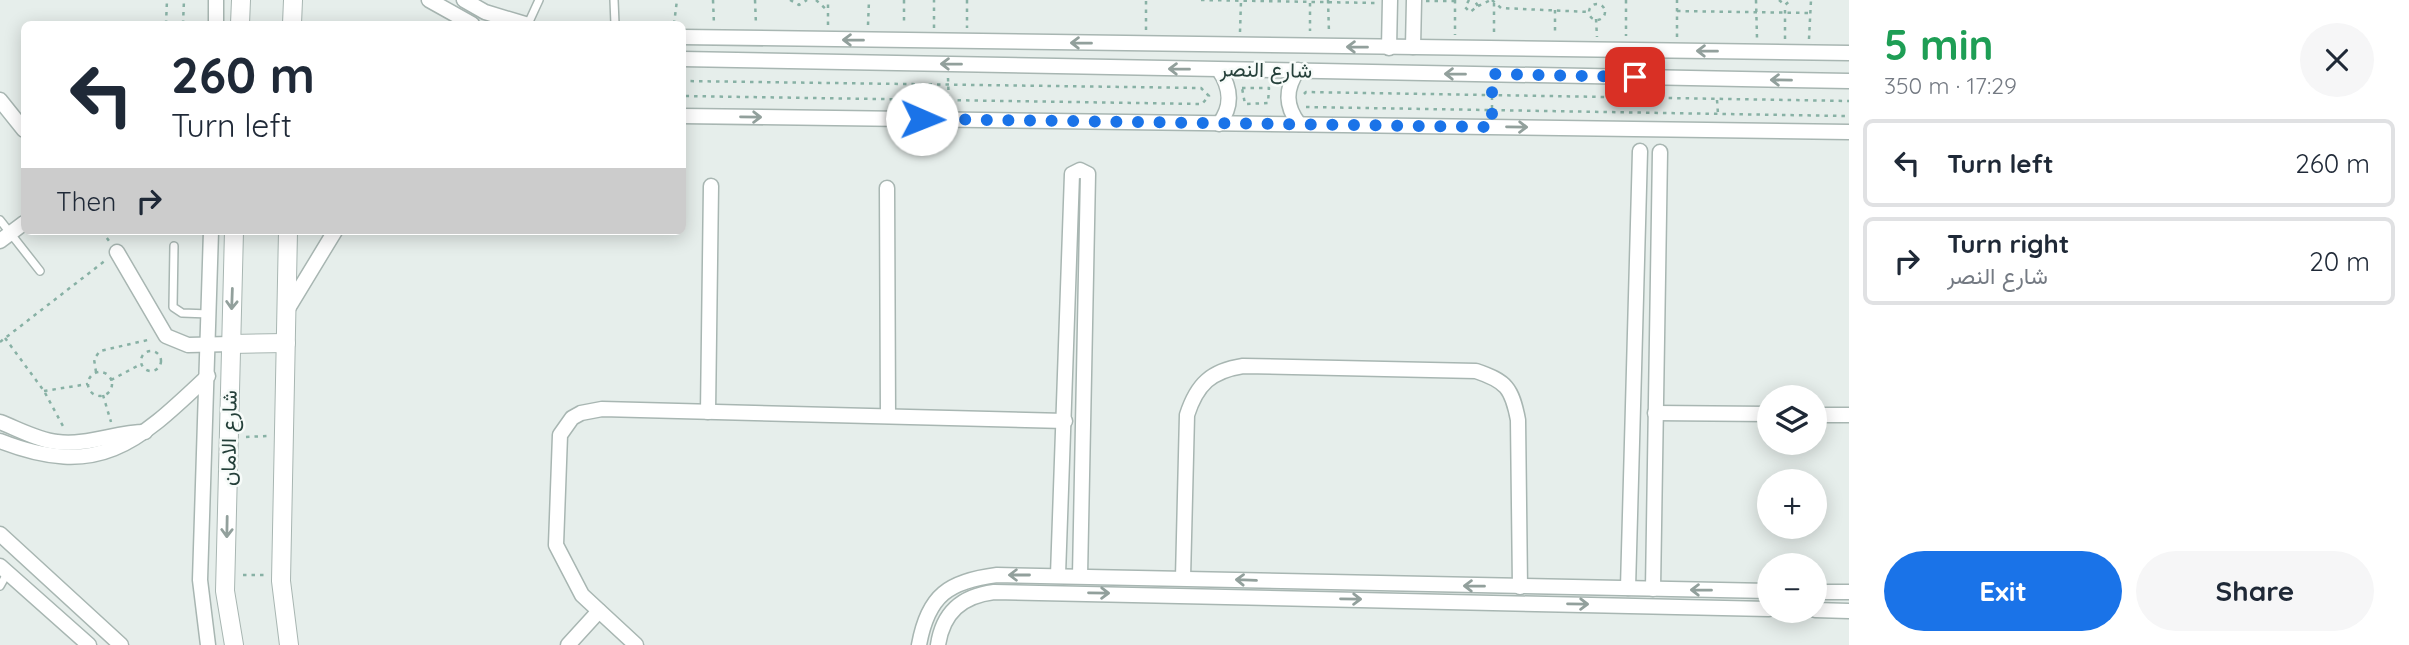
<!DOCTYPE html>
<meta charset="utf-8">
<style>
:root{--surface:#fff;--page:#f6f6f7;--text:#1f2937;--muted:#747a83;--line:#e0e1e3;--accent:#1a73e8}
body{margin:0;font-family:Quicksand,Vazirmatn,sans-serif;background:var(--page);color:var(--text);height:100vh;display:flex;flex-direction:column;font-size:26px;white-space:nowrap}
*{box-sizing:border-box;margin:0}
p{font-size:23px;color:var(--muted)}
.icon{flex:none;width:38px;height:38px;fill:none;stroke:currentColor;stroke-width:2;stroke-linecap:round;stroke-linejoin:round}
.map{position:relative;flex:1;overflow:hidden}
.sheet{display:flex;flex-direction:column;background:var(--surface);width:560px}
.sheet>*{flex:none}
.guide{position:absolute;left:21px;top:21px;width:665px;height:214px;border-radius:10px;box-shadow:0 4px 18px #0003;background:#fff;color:var(--text);overflow:hidden}
.buttons{position:absolute;left:1757px;top:385px;display:grid;gap:14px}
.buttons a{display:grid;place-items:center;width:70px;height:70px;border-radius:50%;background:var(--surface);box-shadow:0 4px 18px #0003;font-size:35px}
.pin{position:absolute;display:grid;place-items:center;width:60px;height:60px;color:#fff;margin:-30px;border-radius:14px;box-shadow:0 4px 10px #0006}
.me{position:absolute;width:77px;margin:-38px;rotate:91deg;stroke-linejoin:round;filter:drop-shadow(0 0 5px #0008)}
.turn{display:flex;align-items:center;gap:24px;height:147px;padding:0 35px;font-size:32px}
.turn .icon{width:91px;height:91px;stroke-width:2.5}
.turn b{display:block;font-size:49px;line-height:60px}
.then{display:flex;align-items:center;height:66px;padding:0 35px;background:#0003;gap:14px;font-size:26px}
.round{display:grid;place-items:center;flex:none;width:74px;height:74px;border-radius:37px;background:var(--page)}
.head{display:flex;align-items:center;justify-content:space-between;height:119px;padding:0 35px}
h1{font-size:42px;font-weight:700;line-height:52px;color:#1e9e55}
.button{display:flex;gap:14px;margin-top:auto;padding:14px 35px}
.button a{flex:1;height:80px;border-radius:42px;background:var(--accent);color:#fff;font-size:28px;font-weight:700;line-height:80px;text-align:center}
.button a+a{background:var(--page);color:var(--text)}
ul{padding:0;list-style:none}
li{display:flex;align-items:center;gap:21px;height:88px;margin:0 14px 10px;padding:0 21px;border:4px solid var(--line);border-radius:10px}
li div{flex:1}
li b{display:block;font-size:26px}
li em{font-style:normal}
main{display:flex;flex:1;min-height:0}
.map>svg:first-child{display:block}
.lines{fill:none;stroke-linecap:round;stroke-linejoin:round}
.service-casing{stroke:#a8b6b2;stroke-width:10}
.minor-casing{stroke:#a8b6b2;stroke-width:17}
.tertiary-casing{stroke:#a8b6b2;stroke-width:20}
.path{stroke:#88b1a5;stroke-width:2.5;stroke-dasharray:3.5 5;stroke-linecap:butt}
.service{stroke:#fff;stroke-width:7}
.minor{stroke:#fff;stroke-width:14}
.tertiary{stroke:#fff;stroke-width:18}
.oneway{stroke:#92a09c}
.route{stroke:#1a73e8;stroke-width:12;stroke-dasharray:0 21.6}
.labels{text-anchor:middle;stroke-width:5;stroke-linejoin:round;paint-order:stroke}
.street-label{font-size:21px;fill:#25403a;stroke:#f7fbf9}
</style>
<main>
<div class="map">
<svg width="1849" height="645" viewBox="0 0 1849 645">
<rect width="100%" height="100%" fill="#e6eeeb"/>
<g class="lines">
<defs>
<g id="service">
<polyline points="614,0 615,24"/>
<polyline points="528,24 539,0"/>
<polyline points="0,220 40,271"/>
<polyline points="174,246 173,307 182,313 209,314"/>
<polyline points="0,586 8,572"/>
</g>
<g id="minor">
<polyline points="429,0 472,24"/>
<polyline points="464,0 485,12 525,24"/>
<polyline points="216,24 216,0"/>
<polyline points="682,37 1849,53"/>
<polyline points="1413,47 1414,0"/>
<polyline points="1389,48 1390,0"/>
<polyline points="682,59 1849,81"/>
<path d="M1298,70C1285,89 1285,106 1299,124"/>
<polyline points="0,100 24,130"/>
<polyline points="682,116 1849,132"/>
<path d="M1219,124C1233,106 1231,88 1219,70"/>
<polyline points="887,188 888,416"/>
<polyline points="0,241 24,223"/>
<polyline points="117,252 166,336 188,345 231,344"/>
<polyline points="287,310 335,231"/>
<polyline points="708,412 711,186"/>
<polyline points="1655,413 1769,414"/>
<polyline points="1815,415 1849,415"/>
<path d="M0,422C18,429 38,440 57,442C87,446 116,432 145,432"/>
<path d="M0,441C100,480 138,442 208,376"/>
<polyline points="0,534 121,645"/>
<polyline points="0,566 89,645"/>
<polyline points="1058,575 1072,174 1080,170 1088,174 1080,576"/>
<path d="M1183,578L1187,415C1197,384 1211,371 1243,366L1476,371C1506,381 1512,388 1518,420L1520,587"/>
<polyline points="1628,588 1640,151"/>
<polyline points="1653,589 1660,152"/>
<polyline points="1815,592 1849,592"/>
<polyline points="1815,610 1849,611"/>
<polyline points="208,645 200,580 211,231"/>
<polyline points="568,645 599,611"/>
<polyline points="636,645 582,595 556,545 560,435 572,418 581,413 602,409 1065,421"/>
<path d="M919,645C928,595 949,581 997,575L1769,591"/>
<path d="M938,645C943,612 962,596 994,592L1769,609"/>
</g>
<g id="tertiary">
<polyline points="240,24 241,0"/>
<polyline points="292,24 293,0"/>
<polyline points="288,231 281,581 289,645"/>
<polyline points="231,344 286,343"/>
<polyline points="234,645 225,591 234,231"/>
</g>
</defs>
<!-- service casing -->
<use href="#service" class="service-casing"/>
<!-- minor casing -->
<use href="#minor" class="minor-casing"/>
<!-- tertiary casing -->
<use href="#tertiary" class="tertiary-casing"/>
<!-- path -->
<g class="path">
<polyline points="713,0 714,25"/>
<polyline points="755,0 756,25"/>
<polyline points="790,0 799,5 807,0"/>
<polyline points="816,0 828,11"/>
<polyline points="904,0 904,25"/>
<polyline points="967,0 967,28"/>
<polyline points="1201,0 1376,3"/>
<polyline points="1328,0 1329,33"/>
<polyline points="1455,0 1455,35"/>
<polyline points="1469,0 1465,7 1470,12 1478,6 1474,0"/>
<polyline points="1492,0 1501,8 1589,12"/>
<polyline points="1626,0 1626,36"/>
<polyline points="1756,0 1757,38"/>
<polyline points="1779,0 1785,5 1791,0"/>
<polyline points="1426,1 1455,1"/>
<polyline points="1310,3 1310,31"/>
<polyline points="1494,3 1494,35"/>
<circle cx="1597" cy="12" r="8"/>
<polyline points="1478,6 1491,0"/>
<polyline points="1555,10 1555,35"/>
<polyline points="1677,11 1810,13"/>
<polyline points="1596,19 1597,37"/>
<polyline points="166,24 167,0"/>
<polyline points="183,24 184,0"/>
<polyline points="674,24 677,0"/>
<polyline points="828,25 828,0"/>
<polyline points="868,25 869,0"/>
<polyline points="934,28 934,0"/>
<polyline points="1146,30 1146,0"/>
<polyline points="1240,32 1241,1"/>
<polyline points="1677,37 1677,0"/>
<polyline points="1785,39 1785,5"/>
<polyline points="1809,39 1811,0"/>
<polyline points="948,78 949,106"/>
<polyline points="682,81 1201,88 1209,96 1202,104 682,96"/>
<polygon points="1242,88 1269,88 1268,103 1245,104"/>
<polyline points="1492,88 1492,110"/>
<polyline points="1304,94 1306,92 1849,101"/>
<polyline points="1717,100 1718,114"/>
<polyline points="1306,107 1845,116"/>
<polyline points="102,231 109,241"/>
<polyline points="113,231 197,234"/>
<polyline points="5,338 44,391 64,428"/>
<polyline points="0,342 106,260"/>
<circle cx="151" cy="361" r="10"/>
<polyline points="96,372 94,359 100,351 152,339"/>
<circle cx="100" cy="384" r="12"/>
<polyline points="111,380 141,364"/>
<polyline points="44,391 88,384"/>
<polyline points="103,395 111,422"/>
<polyline points="246,437 267,436"/>
<polyline points="243,575 264,575"/>
</g>
<!-- service -->
<use href="#service" class="service"/>
<!-- minor -->
<use href="#minor" class="minor"/>
<!-- tertiary -->
<use href="#tertiary" class="tertiary"/>
</g>
<!-- one-way arrows -->
<defs><path id="oneway-shaft" d="M-6 0H5M1.5-3L5.5 0L1.5 3" fill="none" stroke-width="1.6" stroke-linecap="round" stroke-linejoin="round" transform="scale(1.75)"/></defs>
<g class="oneway">
<use href="#oneway-shaft" transform="translate(853 40) rotate(-179)"/>
<use href="#oneway-shaft" transform="translate(1081 43) rotate(-179)"/>
<use href="#oneway-shaft" transform="translate(1357 47) rotate(-179)"/>
<use href="#oneway-shaft" transform="translate(1707 51) rotate(-179)"/>
<use href="#oneway-shaft" transform="translate(951 64) rotate(-179)"/>
<use href="#oneway-shaft" transform="translate(1179 69) rotate(-179)"/>
<use href="#oneway-shaft" transform="translate(1455 74) rotate(-179)"/>
<use href="#oneway-shaft" transform="translate(1781 80) rotate(-179)"/>
<use href="#oneway-shaft" transform="translate(751 117) rotate(1)"/>
<use href="#oneway-shaft" transform="translate(1517 127) rotate(1)"/>
<use href="#oneway-shaft" transform="translate(232 299) rotate(92)"/>
<use href="#oneway-shaft" transform="translate(227 527) rotate(91)"/>
<use href="#oneway-shaft" transform="translate(1019 575) rotate(-180)"/>
<use href="#oneway-shaft" transform="translate(1246 580) rotate(-178)"/>
<use href="#oneway-shaft" transform="translate(1474 586) rotate(-179)"/>
<use href="#oneway-shaft" transform="translate(1701 590) rotate(-179)"/>
<use href="#oneway-shaft" transform="translate(1099 593) rotate(1)"/>
<use href="#oneway-shaft" transform="translate(1351 599) rotate(1)"/>
<use href="#oneway-shaft" transform="translate(1578 604) rotate(1)"/>
</g>
<g class="lines">
<!-- route -->
<polyline class="route" points="922,119 1492,127 1492,74 1635,77"/>
</g>
<g class="labels">
<!-- street labels -->
<g class="street-label">
<text transform="translate(1266 70) rotate(1)" y="7">شارع النصر</text>
<text transform="translate(229 438) rotate(-89)" y="7">شارع الامان</text>
</g>
</g>
</svg>
<div class="buttons">
<a><svg class="icon" aria-label="layers" viewBox="0 0 24 24"><path d="M12 4l9 5-9 5-9-5zM3 14l9 5 9-5"/></svg></a>
<a>+</a>
<a>−</a>
</div>
<div class="pin" style="left:1635px;top:77px;background:#d93025"><svg class="icon" aria-label="arrive" viewBox="0 0 24 24"><path d="M6 21V4h12l-3 4 3 4H6"/></svg></div>
<svg class="me" style="left:922px;top:119px" viewBox="-20 -20 40 40"><circle r="19" fill="#fff"/><path d="M0-13L10 11 0 6-10 11z" fill="#1a73e8"/></svg>
<div class="guide">
<div class="turn"><svg class="icon" aria-label="left" viewBox="0 0 24 24"><path d="M17 20v-9H6M10 6l-5 5 5 5"/></svg><div><b>260 m</b>Turn left</div></div>
<div class="then">Then<svg class="icon" aria-label="right" viewBox="0 0 24 24"><path d="M7 20v-9h11M14 6l5 5-5 5"/></svg></div>
</div>
</div>
<section class="sheet">
<div class="head"><div><h1>5 min</h1><p>350 m · 17:29</p></div><a class="round"><svg class="icon" aria-label="close" viewBox="0 0 24 24"><path d="M6 6l12 12M18 6L6 18"/></svg></a></div>
<ul>
<li><svg class="icon" aria-label="left" viewBox="0 0 24 24"><path d="M17 20v-9H6M10 6l-5 5 5 5"/></svg><div><b>Turn left</b></div><em>260 m</em></li>
<li><svg class="icon" aria-label="right" viewBox="0 0 24 24"><path d="M7 20v-9h11M14 6l5 5-5 5"/></svg><div><b>Turn right</b><p>شارع النصر</p></div><em>20 m</em></li>
</ul>
<div class="button"><a>Exit</a><a>Share</a></div>
</section>
</main>
